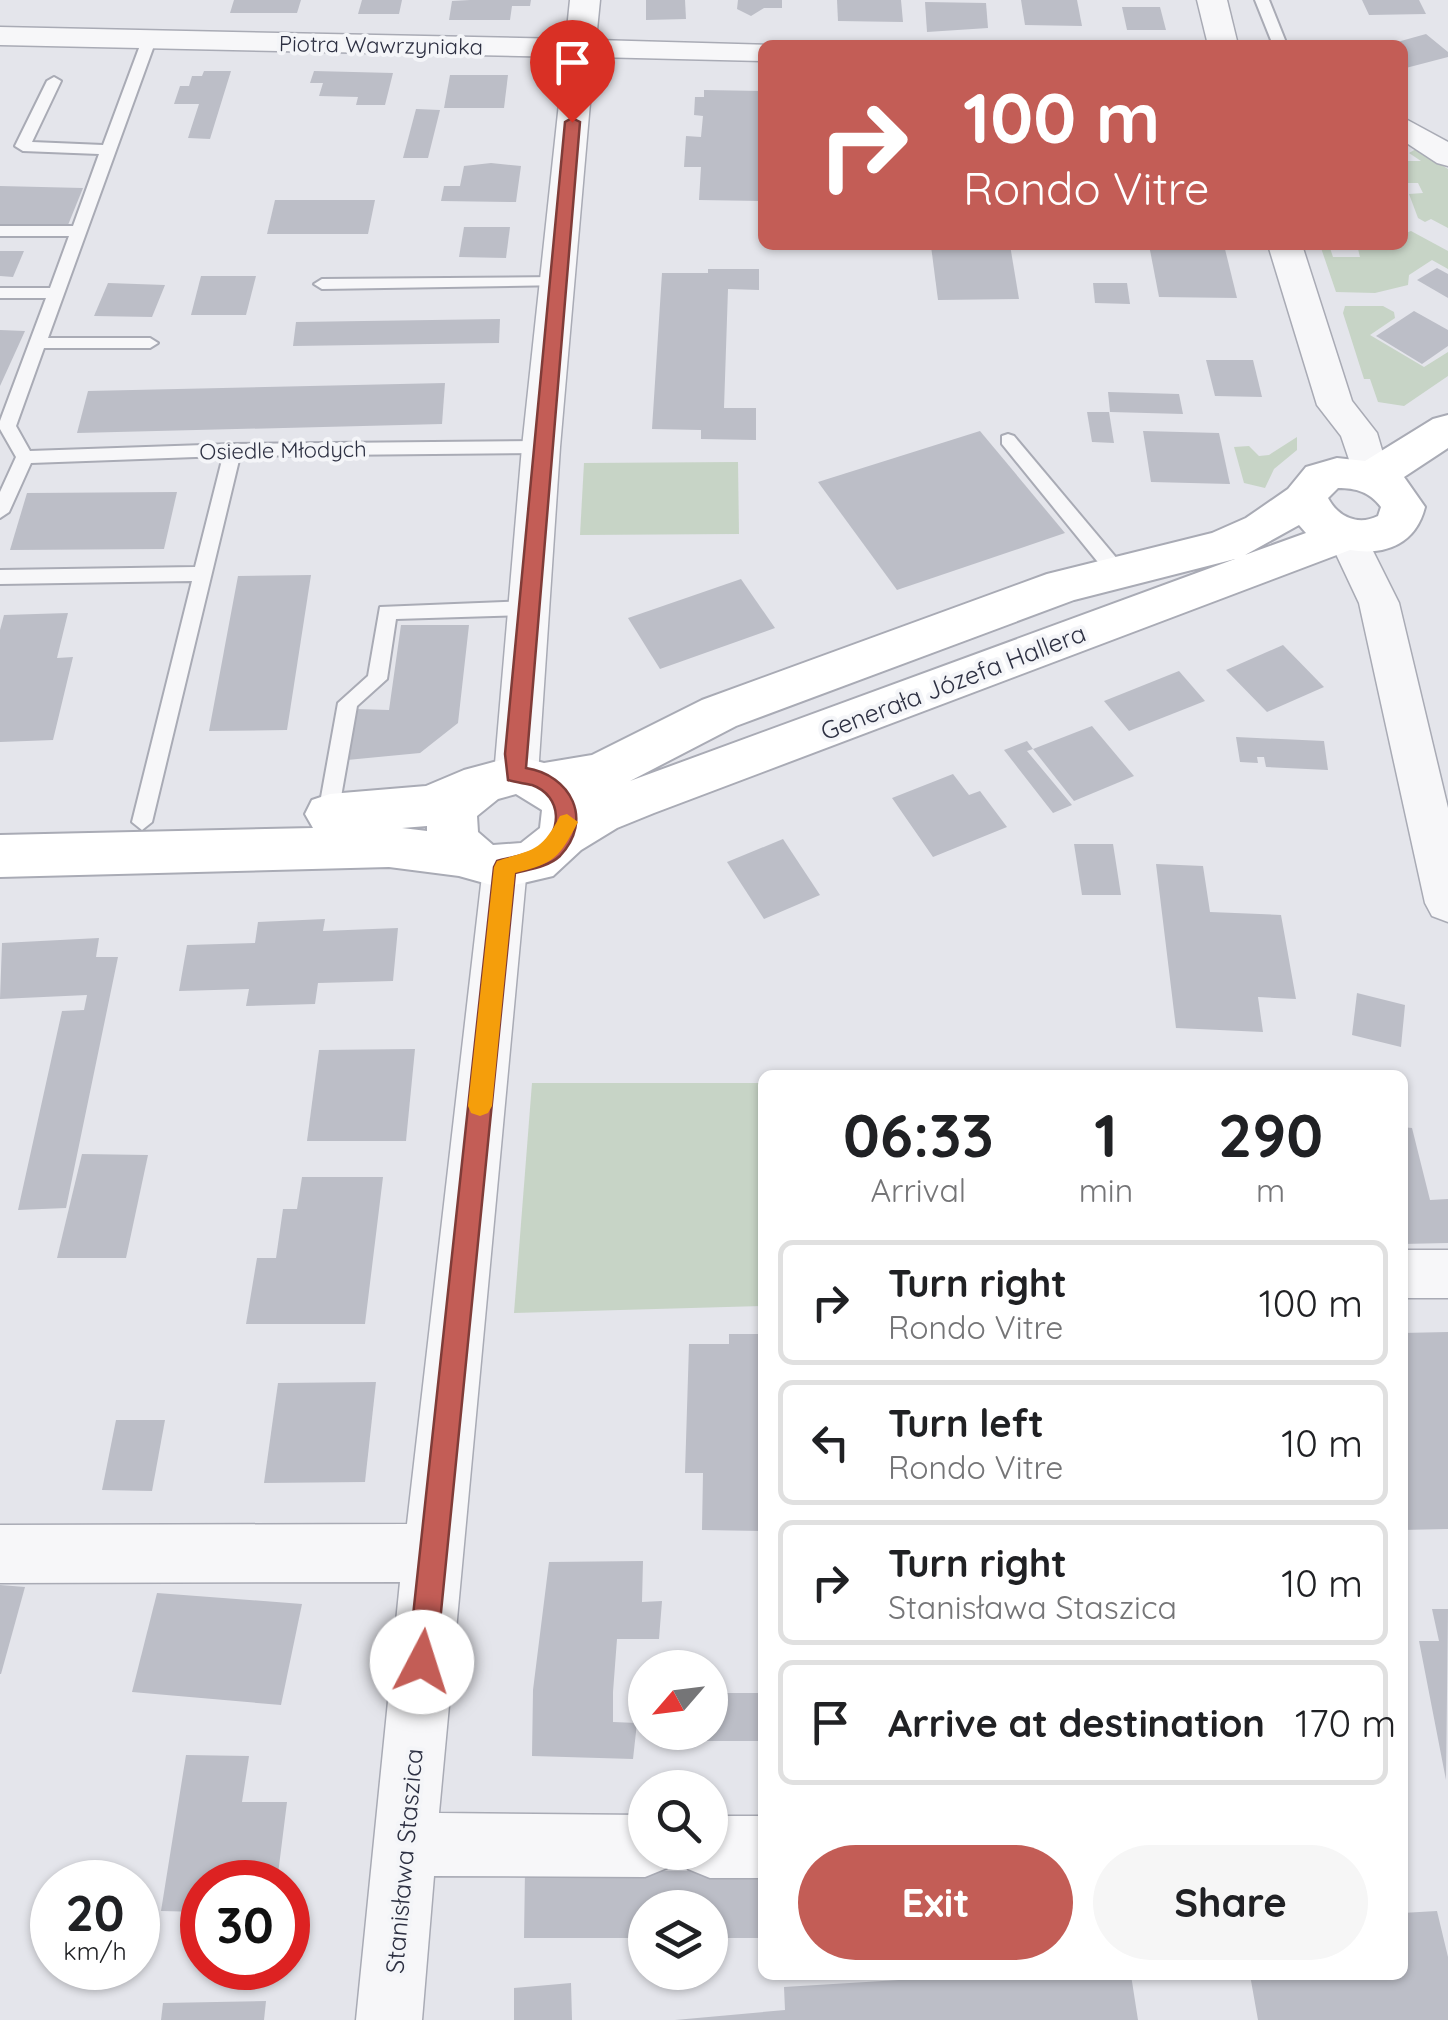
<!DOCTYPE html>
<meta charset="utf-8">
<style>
:root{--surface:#fff;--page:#f6f6f6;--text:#202124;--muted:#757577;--line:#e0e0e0;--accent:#c35d56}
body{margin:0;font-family:Quicksand,sans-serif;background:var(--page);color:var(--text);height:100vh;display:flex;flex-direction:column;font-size:38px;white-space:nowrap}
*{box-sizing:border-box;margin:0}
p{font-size:32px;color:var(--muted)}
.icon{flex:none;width:55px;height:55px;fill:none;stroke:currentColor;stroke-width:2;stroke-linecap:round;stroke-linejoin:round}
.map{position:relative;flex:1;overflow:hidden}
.sheet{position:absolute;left:758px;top:1070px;width:650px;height:910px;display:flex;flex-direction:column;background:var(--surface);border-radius:15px;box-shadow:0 2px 8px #0004}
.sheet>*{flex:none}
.banner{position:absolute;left:758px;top:40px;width:650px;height:210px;border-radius:15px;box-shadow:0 2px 8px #0004;background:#c35d56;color:#fff;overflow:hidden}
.needle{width:65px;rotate:242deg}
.fabs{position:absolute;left:628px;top:1650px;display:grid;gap:20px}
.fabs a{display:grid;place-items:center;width:100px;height:100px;border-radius:50%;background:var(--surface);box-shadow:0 2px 8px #0004;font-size:50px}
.speed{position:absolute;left:30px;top:1860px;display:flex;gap:20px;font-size:50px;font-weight:700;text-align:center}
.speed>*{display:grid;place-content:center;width:130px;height:130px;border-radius:50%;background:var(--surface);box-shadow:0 2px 8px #0004;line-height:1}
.speed small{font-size:25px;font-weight:400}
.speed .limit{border:15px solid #d22;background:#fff;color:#111}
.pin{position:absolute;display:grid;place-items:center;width:85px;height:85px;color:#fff;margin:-102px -42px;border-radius:50% 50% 50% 0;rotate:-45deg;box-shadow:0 0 10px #0007}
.pin .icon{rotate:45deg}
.me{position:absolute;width:110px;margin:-55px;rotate:5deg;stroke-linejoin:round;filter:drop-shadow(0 0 8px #0008)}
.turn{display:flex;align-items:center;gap:35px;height:210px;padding:0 40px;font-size:45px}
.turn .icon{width:130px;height:130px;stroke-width:2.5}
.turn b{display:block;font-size:70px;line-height:85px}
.eta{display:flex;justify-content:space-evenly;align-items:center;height:170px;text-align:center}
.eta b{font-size:60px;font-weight:700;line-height:70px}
.action{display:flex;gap:20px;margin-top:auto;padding:20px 40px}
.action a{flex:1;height:115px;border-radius:60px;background:var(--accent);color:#fff;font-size:40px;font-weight:700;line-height:115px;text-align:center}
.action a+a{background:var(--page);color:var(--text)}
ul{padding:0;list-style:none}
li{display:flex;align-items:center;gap:30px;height:125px;margin:0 20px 15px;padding:0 20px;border:5px solid var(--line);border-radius:15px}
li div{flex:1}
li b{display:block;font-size:38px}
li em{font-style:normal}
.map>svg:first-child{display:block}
.green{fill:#c7d4c6}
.building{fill:#bcbec7}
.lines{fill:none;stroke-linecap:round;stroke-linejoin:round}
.lane-casing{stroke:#a9abb5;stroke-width:4}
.street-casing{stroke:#a9abb5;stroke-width:3}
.secondary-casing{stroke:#a9abb5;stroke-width:4}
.lane{fill:#f7f7f9;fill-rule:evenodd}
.street{fill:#f7f7f9;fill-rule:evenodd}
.secondary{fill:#fff;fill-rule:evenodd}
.route{fill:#c35d56;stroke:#7f3c38;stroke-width:2.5}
.slow{fill:#f59e0b}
.labels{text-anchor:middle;stroke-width:8;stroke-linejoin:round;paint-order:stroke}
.far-street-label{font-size:22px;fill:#2d3042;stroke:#f4f5f8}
.street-label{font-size:25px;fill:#2d3042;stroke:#f4f5f8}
</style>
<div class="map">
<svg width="1448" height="2020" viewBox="0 0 1448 2020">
<rect width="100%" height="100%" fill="#e4e5eb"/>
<!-- green -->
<g class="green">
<polygon points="1416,149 1448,169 1448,228 1431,219 1425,222 1418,218 1409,194 1423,193 1418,183 1403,183 1403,161 1421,161 1409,153"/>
<polygon points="1411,231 1448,251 1448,269 1432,260 1409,275 1408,285 1375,293 1336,292 1320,245 1329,245 1333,257 1360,257 1357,245 1402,245 1403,234"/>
<polygon points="1345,306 1383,306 1394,312 1395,318 1370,335 1424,367 1448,352 1448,376 1404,406 1378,402 1370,379 1364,379 1343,313"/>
<polygon points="1297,437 1297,450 1274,469 1265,488 1244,483 1234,447 1249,446 1259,456 1269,455"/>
<polygon points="738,462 739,534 580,535 584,463"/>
<polygon points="532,1083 762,1083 762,1306 514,1313"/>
</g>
<!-- building -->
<g class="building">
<polygon points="234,0 301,0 297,13 230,13"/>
<polygon points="362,0 402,0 399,14 358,14"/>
<polygon points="470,0 531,0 530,6 512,6 510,20 449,20 452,1"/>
<polygon points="646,0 685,0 686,19 646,20"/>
<polygon points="738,0 782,0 782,8 764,8 751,16 737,9"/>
<polygon points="837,0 901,0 903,22 838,21"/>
<polygon points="1021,0 1077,0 1082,26 1025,25"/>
<polygon points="1362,0 1419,0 1426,14 1369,15"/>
<polygon points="925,2 986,3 988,28 927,32"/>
<polygon points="1122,7 1160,7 1166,30 1127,30"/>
<polygon points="1426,34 1448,52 1448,57 1402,69 1402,45 1390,44"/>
<polygon points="204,71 231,71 210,139 188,138 199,104 174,104 180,86 189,86 192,76 202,76"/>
<polygon points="314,71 393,73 385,105 356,105 358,97 319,96 323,83 310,83"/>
<polygon points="450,75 508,75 504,108 444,108"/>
<polygon points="704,90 762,91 762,201 699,200 701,167 684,167 686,136 701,137 703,116 694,115 695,97 704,97"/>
<polygon points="416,109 440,110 428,158 403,158"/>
<polygon points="491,163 521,166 516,202 441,201 444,186 460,186 464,166"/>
<polygon points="0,186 83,188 68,225 0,224"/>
<polygon points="275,200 375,200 368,234 267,234"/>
<polygon points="464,227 510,227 506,258 459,257"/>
<polygon points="1010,245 1019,299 938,300 931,246"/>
<polygon points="1149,245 1224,245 1237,298 1159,297"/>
<polygon points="0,251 24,251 13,277 0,276"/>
<polygon points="1437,268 1448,274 1448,298 1417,280"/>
<polygon points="708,269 759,269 759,290 728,289 724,408 756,408 756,440 701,439 701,430 652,429 662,273 708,273"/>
<polygon points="201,276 256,276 246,315 191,315"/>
<polygon points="108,283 165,285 152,317 94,316"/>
<polygon points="1093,283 1127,283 1130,304 1095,303"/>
<polygon points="1414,311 1448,330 1448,346 1422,364 1376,336"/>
<polygon points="500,319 499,343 293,346 296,322"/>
<polygon points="0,330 25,331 0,386"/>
<polygon points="1206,360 1253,360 1262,397 1215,396"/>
<polygon points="445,383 442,424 77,433 88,391"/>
<polygon points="1108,392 1179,394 1183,414 1110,412"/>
<polygon points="1087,412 1109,412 1114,443 1092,442"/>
<polygon points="980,431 1065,533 897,590 818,482"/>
<polygon points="1143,431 1219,433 1230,484 1151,482"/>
<polygon points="177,492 164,549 10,550 27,493"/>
<polygon points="311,575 287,730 209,731 238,576"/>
<polygon points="741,579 775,628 660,669 628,618"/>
<polygon points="68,613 57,658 73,657 53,740 0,742 0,630 4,615"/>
<polygon points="401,625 469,625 458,723 420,753 347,760 356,709 389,710"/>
<polygon points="1283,645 1324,687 1267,712 1226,670"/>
<polygon points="1179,671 1205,701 1129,731 1104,701"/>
<polygon points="1092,726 1134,776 1074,801 1033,749"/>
<polygon points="1236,737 1324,741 1328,770 1266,767 1264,757 1257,757 1258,763 1240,762"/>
<polygon points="1027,741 1033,749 1027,751 1072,805 1053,813 1004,750"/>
<polygon points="953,774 969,795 980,791 1007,827 933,857 892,798"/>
<polygon points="783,839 820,895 764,919 727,862"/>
<polygon points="1074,844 1113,844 1121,895 1082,895"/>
<polygon points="1156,864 1203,866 1210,912 1281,915 1296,999 1258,997 1263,1032 1176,1028"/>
<polygon points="325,919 323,931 398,928 393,981 318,983 315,1004 246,1006 249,989 179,991 187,945 255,943 258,922"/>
<polygon points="99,938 96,957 118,957 66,1208 18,1210 62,1011 84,1010 87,995 0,999 2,943"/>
<polygon points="1357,993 1405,1005 1401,1047 1352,1035"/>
<polygon points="415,1049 406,1141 307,1141 319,1050"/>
<polygon points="1402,1127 1412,1128 1430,1200 1448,1199 1448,1243 1402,1244"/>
<polygon points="82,1154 148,1155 126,1258 57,1258"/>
<polygon points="302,1177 383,1177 365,1324 246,1324 257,1258 276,1258 283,1209 297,1209"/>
<polygon points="1448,1332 1448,1529 1402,1530 1402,1333"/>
<polygon points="729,1334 762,1334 762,1531 702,1530 703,1473 685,1473 689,1344 729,1344"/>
<polygon points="376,1382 365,1482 264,1483 278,1383"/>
<polygon points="116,1420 165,1420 152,1491 102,1490"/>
<polygon points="643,1561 642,1602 662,1601 659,1639 617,1639 613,1692 613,1722 637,1723 633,1759 532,1756 533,1690 549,1562"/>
<polygon points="0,1585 25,1587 1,1674 0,1674"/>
<polygon points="157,1593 302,1604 281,1705 132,1692"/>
<polygon points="1432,1609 1448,1609 1446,1780 1419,1641 1439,1641"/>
<polygon points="710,1693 762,1693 762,1741 700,1741 700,1732 710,1732"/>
<polygon points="186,1755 249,1756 242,1802 287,1802 277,1882 202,1882 202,1912 161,1911"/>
<polygon points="525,1870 762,1871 762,1938 710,1938 710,1908 645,1908 645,1938 524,1938"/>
<polygon points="1437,1911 1448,1957 1448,2020 1258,2020 1250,1975 1402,1975 1402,1913"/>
<polygon points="981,1975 1131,1975 1138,2020 675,2020 785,2010 784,1987"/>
<polygon points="571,1983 572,2020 514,2020 514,1988"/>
<polygon points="266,2001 264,2020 161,2020 163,2003"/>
</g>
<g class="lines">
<defs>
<g id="lane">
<polygon points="1255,0 1269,0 1287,45 1273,45"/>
<polygon points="149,36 156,40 48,338 150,338 158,343 150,348 44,348 16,426 30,451 233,444 541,441 550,447 541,453 240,456 152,822 142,830 132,822 192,581 0,584 0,570 195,567 223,456 31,463 9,512 0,518 0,492 16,457 0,429 0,421 46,298 0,298 0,288 50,288 69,236 0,236 0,226 73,226 99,154 23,151 15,146 47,81 54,77 61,81 32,142 103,145 142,40"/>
<polygon points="558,277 566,282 564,285 322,289 314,284 322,279"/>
<polygon points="1008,434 1014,436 1124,567 1124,577 1110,577 1002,444 1002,436"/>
<polygon points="528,601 538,608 528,615 396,619 387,679 357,706 338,814 328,822 321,820 318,814 338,703 368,676 380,607"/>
</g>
<g id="street">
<polygon points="570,0 600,0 596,40 770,45 762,45 762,61 594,57 560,447 538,775 531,787 516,792 501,787 494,775 522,447 564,57 0,45 0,27 566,39"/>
<polygon points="1197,0 1227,0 1238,45 1208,45"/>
<polygon points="1402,117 1448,142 1448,166 1437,163 1402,140"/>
<polygon points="1268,245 1302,245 1352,401 1377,433 1390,477 1384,486 1371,490 1358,486 1341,436 1317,405"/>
<polygon points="1346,522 1360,525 1399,603 1448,808 1448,922 1432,916 1425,903 1359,603 1327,535 1332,525"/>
<polygon points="505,849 521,854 527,867 439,1813 645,1815 645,1852 674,1852 667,1868 645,1877 434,1876 422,2020 356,2020 400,1582 0,1583 0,1525 407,1524 483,867 489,854"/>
<rect x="1402" y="1250" width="46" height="48"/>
<polygon points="710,1816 762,1816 762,1878 710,1878 688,1869 681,1852 710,1852"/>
</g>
<path id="secondary" d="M1448,415V448L1404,477L1425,507C1416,543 1387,556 1350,550L654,813L617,828L581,850L553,876L502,888L459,876L389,867L0,877V835L313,828L305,814L312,800L330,794L426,786L464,770L516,756L544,763L592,755L702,700L1047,574L1212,533L1246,518L1288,489L1306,467L1337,458L1365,461L1433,419ZM1338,488C1356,488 1370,492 1381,507L1378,516C1358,526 1338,517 1328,498ZM1299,525L1306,533L1245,555ZM1235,559L630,781L736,726L1074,600ZM516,794L542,810L540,828L521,843L493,845L478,832L477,816L498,799ZM427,826V831L402,828Z"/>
</defs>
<!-- lane casing -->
<use href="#lane" class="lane-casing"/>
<!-- street casing -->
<use href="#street" class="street-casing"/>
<!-- secondary casing -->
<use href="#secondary" class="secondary-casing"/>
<!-- lane -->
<use href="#lane" class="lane"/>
<!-- street -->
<use href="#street" class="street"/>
<!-- secondary -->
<use href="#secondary" class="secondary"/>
</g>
<!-- route -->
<path class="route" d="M572,118L580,122L526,768C571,775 594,820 560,856C548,867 530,869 515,873L436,1662L432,1672L422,1676L412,1672L408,1662L494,867L497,861C510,857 525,856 537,849C563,834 563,796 532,785C525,783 516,783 508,780L505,754L565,122Z"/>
<!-- slow -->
<path class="slow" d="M567,814L578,822C559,858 555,863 515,873L492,1106L488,1113L480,1116L471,1113L468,1106L494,867L497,861C534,849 541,852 560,816Z"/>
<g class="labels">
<!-- far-street labels -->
<g class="far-street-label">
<text transform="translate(381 45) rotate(1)" y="8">Piotra Wawrzyniaka</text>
<text transform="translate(283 450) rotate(-1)" y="8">Osiedle Młodych</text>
</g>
<!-- street labels -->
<g class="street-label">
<text transform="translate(953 682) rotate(-21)" y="9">Generała Józefa Hallera</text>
<text transform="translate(404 1861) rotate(-85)" y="9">Stanisława Staszica</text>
</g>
</g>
</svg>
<div class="fabs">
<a><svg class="needle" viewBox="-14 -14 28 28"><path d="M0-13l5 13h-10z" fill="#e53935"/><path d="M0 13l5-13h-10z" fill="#757577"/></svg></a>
<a><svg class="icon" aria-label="search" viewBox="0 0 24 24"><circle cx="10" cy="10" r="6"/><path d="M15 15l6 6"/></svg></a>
<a><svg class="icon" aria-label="layers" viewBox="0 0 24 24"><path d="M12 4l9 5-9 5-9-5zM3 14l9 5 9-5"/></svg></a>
</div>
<div class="speed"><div>20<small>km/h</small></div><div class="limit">30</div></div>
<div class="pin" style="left:572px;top:122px;background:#d93025"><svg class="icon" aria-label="arrive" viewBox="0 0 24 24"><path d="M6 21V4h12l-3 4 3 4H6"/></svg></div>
<svg class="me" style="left:422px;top:1662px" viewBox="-20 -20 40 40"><circle r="19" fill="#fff"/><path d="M0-13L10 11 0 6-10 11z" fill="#c35d56"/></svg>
<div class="banner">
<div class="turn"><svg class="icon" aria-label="right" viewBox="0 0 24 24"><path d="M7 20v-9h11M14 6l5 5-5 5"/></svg><div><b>100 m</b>Rondo Vitre</div></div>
</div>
<section class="sheet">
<div class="eta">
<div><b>06:33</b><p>Arrival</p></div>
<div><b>1</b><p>min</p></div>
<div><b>290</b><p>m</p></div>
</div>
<ul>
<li><svg class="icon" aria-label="right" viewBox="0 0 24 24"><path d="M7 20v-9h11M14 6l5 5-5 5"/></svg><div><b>Turn right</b><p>Rondo Vitre</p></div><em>100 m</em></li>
<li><svg class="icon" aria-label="left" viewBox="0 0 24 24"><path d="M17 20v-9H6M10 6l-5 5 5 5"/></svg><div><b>Turn left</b><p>Rondo Vitre</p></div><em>10 m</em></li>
<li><svg class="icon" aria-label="right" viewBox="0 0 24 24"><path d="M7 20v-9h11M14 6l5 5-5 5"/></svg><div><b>Turn right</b><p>Stanisława Staszica</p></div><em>10 m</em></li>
<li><svg class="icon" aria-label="arrive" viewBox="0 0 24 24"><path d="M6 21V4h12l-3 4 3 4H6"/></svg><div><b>Arrive at destination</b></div><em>170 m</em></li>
</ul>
<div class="action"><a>Exit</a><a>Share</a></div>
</section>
</div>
